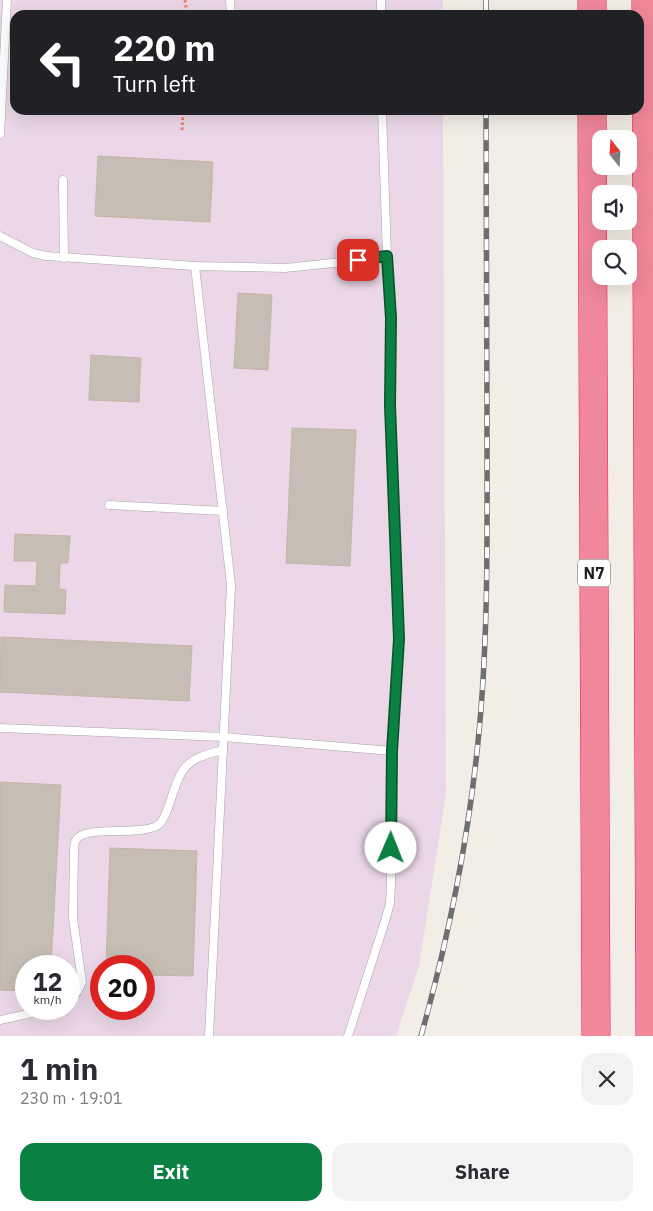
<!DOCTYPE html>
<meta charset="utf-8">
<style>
:root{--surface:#fff;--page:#f2f2f3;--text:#2b2b33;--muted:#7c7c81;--accent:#0b8043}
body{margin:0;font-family:"IBM Plex Sans",sans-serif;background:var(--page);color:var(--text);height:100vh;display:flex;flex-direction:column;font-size:19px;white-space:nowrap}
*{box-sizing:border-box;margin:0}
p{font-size:16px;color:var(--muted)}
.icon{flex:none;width:28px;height:28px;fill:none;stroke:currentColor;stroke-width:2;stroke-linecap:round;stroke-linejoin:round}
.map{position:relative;height:1036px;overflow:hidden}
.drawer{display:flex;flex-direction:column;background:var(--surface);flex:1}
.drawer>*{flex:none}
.hud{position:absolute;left:10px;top:10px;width:634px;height:105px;border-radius:15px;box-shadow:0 5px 20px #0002;background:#202124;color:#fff;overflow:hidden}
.needle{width:32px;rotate:342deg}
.controls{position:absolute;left:592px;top:130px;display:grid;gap:10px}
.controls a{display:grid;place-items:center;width:45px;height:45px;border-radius:10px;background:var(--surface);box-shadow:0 5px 20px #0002;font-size:25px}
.speed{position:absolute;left:15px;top:955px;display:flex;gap:10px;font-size:25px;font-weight:700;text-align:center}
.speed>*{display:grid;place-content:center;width:65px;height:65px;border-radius:50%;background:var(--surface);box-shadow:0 5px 20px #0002;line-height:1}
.speed small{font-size:12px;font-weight:400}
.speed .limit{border:8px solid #d22;background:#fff;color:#111}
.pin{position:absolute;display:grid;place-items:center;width:42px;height:42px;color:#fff;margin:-21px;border-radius:10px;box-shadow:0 2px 8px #0006}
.me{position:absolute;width:55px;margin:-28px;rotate:1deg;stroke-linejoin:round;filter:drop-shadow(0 0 4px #0008)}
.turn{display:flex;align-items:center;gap:18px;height:105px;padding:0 20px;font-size:22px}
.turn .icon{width:65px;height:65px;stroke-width:2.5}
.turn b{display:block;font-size:35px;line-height:42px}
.round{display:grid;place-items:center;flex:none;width:52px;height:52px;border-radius:15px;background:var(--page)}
.summary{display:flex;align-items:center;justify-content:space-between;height:85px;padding:0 20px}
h1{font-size:30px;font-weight:700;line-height:38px}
.cta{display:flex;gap:10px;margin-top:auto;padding:10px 20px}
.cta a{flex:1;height:58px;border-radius:15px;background:var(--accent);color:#fff;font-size:20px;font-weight:700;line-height:58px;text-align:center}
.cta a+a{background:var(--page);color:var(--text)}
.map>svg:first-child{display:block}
.industrial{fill:#ebd7e8;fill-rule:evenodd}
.building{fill:#c6bdb5;stroke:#c5b4a7}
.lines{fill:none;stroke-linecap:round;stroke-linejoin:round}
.service-casing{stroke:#a7a7a7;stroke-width:9}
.motorway-casing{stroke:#ed165f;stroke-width:29}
.path{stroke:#ff796a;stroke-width:3;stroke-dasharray:2.5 2.5;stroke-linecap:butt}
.service{stroke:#fff;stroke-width:8}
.motorway{stroke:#f0879a;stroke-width:28}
.rail-casing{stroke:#6e6e6e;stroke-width:5.5}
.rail{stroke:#fff;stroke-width:4;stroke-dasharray:11;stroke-linecap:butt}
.route-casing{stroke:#07532c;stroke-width:12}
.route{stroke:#0b8043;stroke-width:9}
.labels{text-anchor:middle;stroke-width:4;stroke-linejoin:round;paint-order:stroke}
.shield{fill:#fff;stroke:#636363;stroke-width:1}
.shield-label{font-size:16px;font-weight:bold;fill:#202020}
</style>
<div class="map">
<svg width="653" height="1036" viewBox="0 0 653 1036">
<rect width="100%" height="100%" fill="#f2eee6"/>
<!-- industrial -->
<path class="industrial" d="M0,0H443V15H15V110H443L446,794L419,966L396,1036H0ZM26,966H69V1009H26ZM101,966H144V1009H101Z"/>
<!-- building -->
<g class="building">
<polygon points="98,156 213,162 210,222 95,216"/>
<polygon points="238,293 272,295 268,370 234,368"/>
<polygon points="91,355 141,358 139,402 89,400"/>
<polygon points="292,428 356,430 350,566 286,563"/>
<polygon points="15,534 70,536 68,563 60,563 59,589 66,590 65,614 4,612 5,585 36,586 37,561 14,561"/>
<polygon points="1,637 192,646 189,701 0,692"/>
<polygon points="0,782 61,785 51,966 26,966 26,991 0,990"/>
<polygon points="110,848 197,851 193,976 144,975 144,966 106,966"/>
</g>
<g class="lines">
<defs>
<g id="service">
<polyline points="230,0 231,15"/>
<polyline points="381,15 381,0"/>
<polyline points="0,134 7,0"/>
<polyline points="63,180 64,258"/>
<polyline points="0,236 33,253 46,256 195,266 285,268 343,262 387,256 382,110"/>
<polyline points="195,266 231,585 209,1036"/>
<polyline points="109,505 223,511"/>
<polyline points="0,728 224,737 392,751"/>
<path d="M69,1000L78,991L82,982L73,918L74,851C74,848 74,843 76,840C85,824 140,837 158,825C164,821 166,812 169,805C182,766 183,760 223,750"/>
<polyline points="0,1020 50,1009"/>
<polyline points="348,1036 386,918 390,903 391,883 392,751 399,639 390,405 391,318 387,256"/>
</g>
<g id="motorway">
<polyline points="592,0 592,15"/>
<polyline points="646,0 650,1036"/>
<polyline points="592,110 596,1036"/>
</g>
</defs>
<!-- service casing -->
<use href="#service" class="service-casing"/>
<!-- motorway casing -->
<use href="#motorway" class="motorway-casing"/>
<!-- path -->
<g class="path">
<polyline points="185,0 187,15"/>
<polyline points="182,130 183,110"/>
</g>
<!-- service -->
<use href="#service" class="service"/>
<!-- motorway -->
<use href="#motorway" class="motorway"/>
<defs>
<g id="rail">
<polyline points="486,0 486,15"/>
<path d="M421,1036C448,940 468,842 478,742C489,635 487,527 487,419C486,316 487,213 486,110"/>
</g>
</defs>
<!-- rail casing -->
<use href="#rail" class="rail-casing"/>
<!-- rail -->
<use href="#rail" class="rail"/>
</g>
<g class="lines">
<defs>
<polyline id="route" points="358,260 387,256 391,318 390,405 399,639 392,751 391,848"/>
</defs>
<!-- route casing -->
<use href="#route" class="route-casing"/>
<!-- route -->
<use href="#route" class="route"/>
</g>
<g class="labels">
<!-- shield labels -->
<rect class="shield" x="578" y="559.5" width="32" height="27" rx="4"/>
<g class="shield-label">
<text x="594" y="579">N7</text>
</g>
</g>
</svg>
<div class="controls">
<a><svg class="needle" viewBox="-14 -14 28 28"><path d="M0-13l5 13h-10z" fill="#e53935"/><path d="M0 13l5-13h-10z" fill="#7c7c81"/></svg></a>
<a><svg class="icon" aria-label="sound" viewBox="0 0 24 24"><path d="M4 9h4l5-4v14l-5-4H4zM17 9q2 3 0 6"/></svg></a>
<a><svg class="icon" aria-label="search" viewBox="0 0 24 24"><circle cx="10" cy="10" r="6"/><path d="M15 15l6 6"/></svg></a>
</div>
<div class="speed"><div>12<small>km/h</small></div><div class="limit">20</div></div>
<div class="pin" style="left:358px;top:260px;background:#d93025"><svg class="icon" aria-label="arrive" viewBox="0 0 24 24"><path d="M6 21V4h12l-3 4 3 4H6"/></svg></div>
<svg class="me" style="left:391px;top:848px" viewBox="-20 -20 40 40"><circle r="19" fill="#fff"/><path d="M0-13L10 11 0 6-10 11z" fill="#0b8043"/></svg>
<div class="hud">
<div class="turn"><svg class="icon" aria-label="left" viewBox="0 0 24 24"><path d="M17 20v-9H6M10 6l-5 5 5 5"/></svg><div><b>220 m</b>Turn left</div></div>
</div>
</div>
<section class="drawer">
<div class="summary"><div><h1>1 min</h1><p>230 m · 19:01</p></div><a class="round"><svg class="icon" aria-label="close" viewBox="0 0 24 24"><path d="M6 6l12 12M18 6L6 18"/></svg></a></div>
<div class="cta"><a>Exit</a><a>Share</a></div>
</section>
